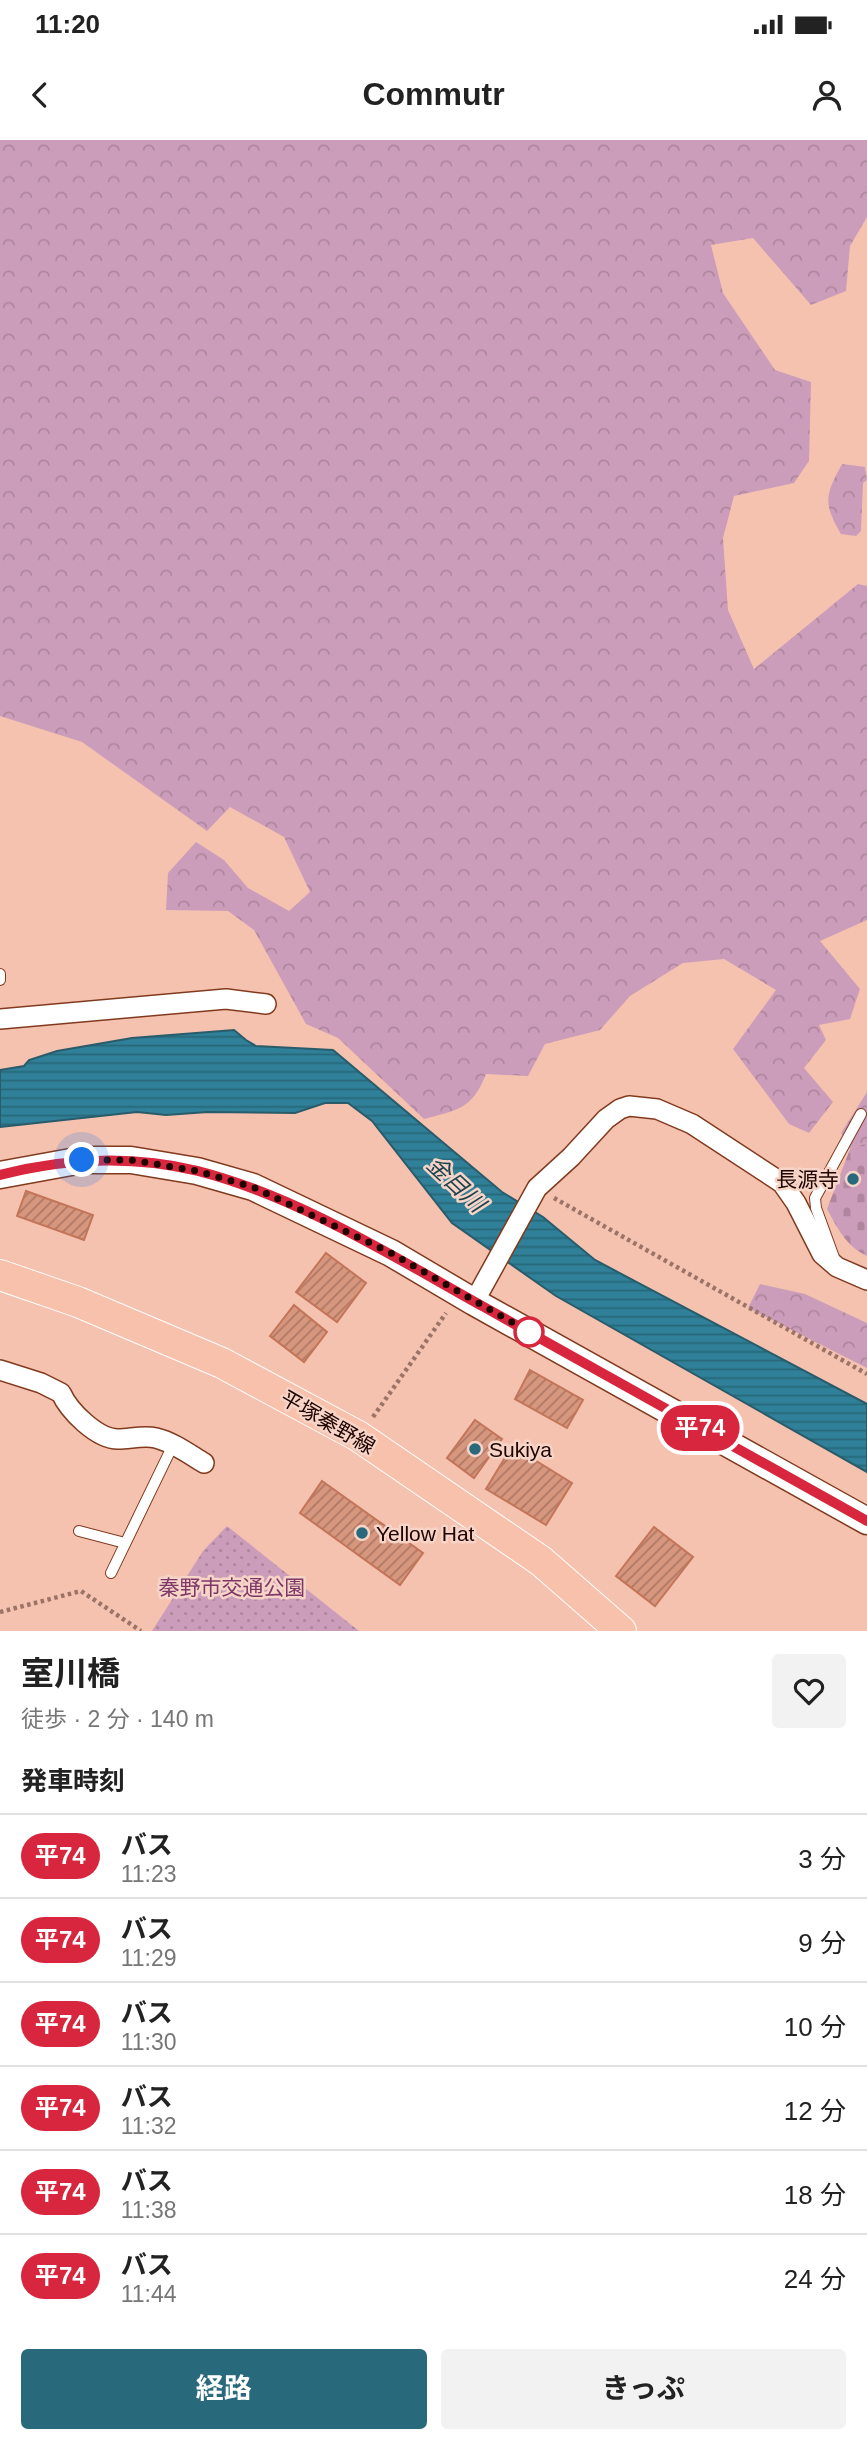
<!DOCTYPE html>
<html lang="ja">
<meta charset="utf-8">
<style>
:root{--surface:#fff;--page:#f2f2f2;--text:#222;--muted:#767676;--line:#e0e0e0;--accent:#28697c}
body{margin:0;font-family:Arial,"Noto Sans JP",sans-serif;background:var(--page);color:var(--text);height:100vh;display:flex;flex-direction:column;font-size:26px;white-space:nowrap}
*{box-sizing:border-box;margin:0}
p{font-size:23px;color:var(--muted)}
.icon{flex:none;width:38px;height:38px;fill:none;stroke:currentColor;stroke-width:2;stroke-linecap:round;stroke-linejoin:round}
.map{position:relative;height:1491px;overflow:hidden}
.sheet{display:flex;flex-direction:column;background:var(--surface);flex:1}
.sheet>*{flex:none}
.badge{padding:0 14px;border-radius:23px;font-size:24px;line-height:46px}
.you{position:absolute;width:35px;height:35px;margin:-18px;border:5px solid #fff;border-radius:50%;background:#1a73e8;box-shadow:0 0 0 10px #1a73e833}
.map>.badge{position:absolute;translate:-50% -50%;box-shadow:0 0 0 4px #fff}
h2{padding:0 21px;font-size:26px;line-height:63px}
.round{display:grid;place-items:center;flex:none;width:74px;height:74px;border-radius:7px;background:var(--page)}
.headline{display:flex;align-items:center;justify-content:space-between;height:119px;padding:0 21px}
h1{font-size:33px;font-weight:700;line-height:52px}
.primary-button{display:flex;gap:14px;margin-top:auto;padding:14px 21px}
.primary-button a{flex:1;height:80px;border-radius:7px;background:var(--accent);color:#fff;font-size:28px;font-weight:700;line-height:80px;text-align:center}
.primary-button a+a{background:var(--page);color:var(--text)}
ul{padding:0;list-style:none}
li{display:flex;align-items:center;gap:21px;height:84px;padding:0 21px;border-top:2px solid var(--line)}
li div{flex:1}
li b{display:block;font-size:26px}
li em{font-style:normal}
li .badge{min-width:77px;font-weight:700;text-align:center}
.status{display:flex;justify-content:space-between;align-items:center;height:49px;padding:0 35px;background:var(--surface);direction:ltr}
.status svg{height:19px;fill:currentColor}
header{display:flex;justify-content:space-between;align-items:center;height:91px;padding:0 21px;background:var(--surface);font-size:32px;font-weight:700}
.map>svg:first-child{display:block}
</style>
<div class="status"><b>11:20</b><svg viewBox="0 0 49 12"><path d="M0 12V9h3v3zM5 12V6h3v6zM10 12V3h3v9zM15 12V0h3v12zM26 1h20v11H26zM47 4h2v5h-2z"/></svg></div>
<header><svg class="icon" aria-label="back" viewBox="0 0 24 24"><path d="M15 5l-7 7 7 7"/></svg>Commutr<svg class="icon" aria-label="person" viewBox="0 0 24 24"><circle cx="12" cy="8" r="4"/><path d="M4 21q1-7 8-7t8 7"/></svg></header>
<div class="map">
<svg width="867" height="1491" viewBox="0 0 867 1491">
<defs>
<pattern id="forest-crowns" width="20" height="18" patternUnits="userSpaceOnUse" patternTransform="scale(1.75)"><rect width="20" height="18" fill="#cc9dba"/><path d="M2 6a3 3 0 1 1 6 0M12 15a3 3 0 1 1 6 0" fill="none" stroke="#af869e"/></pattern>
<pattern id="cemetery-stones" width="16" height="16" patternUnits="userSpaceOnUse" patternTransform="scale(1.75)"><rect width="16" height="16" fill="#cc9dba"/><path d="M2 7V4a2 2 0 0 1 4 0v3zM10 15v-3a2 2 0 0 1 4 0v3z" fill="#af869e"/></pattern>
<pattern id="park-dots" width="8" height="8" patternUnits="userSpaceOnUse" patternTransform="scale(1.75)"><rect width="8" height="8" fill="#cc9dba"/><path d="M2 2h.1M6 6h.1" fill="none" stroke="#af869e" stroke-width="1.8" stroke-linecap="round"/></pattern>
<pattern id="water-rules" width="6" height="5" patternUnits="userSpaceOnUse" patternTransform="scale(1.75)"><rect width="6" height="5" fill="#2f8098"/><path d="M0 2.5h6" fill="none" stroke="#27677a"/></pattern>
<pattern id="building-hatch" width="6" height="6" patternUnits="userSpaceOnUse" patternTransform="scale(1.75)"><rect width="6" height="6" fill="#d7967e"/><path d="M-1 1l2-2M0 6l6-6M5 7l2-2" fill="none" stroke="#ae7865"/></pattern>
</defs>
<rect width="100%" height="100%" fill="#f5c2b0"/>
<g fill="url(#forest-crowns)">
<path d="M 0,0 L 867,0 L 867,77 L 850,106 L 846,151 L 811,165 L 753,98 L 711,105 L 723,153 L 775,230 L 811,242 L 809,321 L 794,343 L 734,356 L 723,398 L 728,470 L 754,529 L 858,444 L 867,446 L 867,780 L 820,801 L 860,849 L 850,879 L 819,885 L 826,900 L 804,928 L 833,962 L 809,993 L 789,984 L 733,909 L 776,850 L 724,819 L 683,823 L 630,856 L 600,890 L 545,904 L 528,936 L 486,934 C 472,970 457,970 424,979 L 338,898 L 306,884 L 254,790 L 228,771 L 166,770 L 168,733 L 196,702 L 224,720 L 248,748 L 289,771 L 310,752 L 284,697 L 230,667 L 207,691 L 82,602 L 0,576 Z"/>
<path d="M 842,324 L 865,327 L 867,340 L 863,343 L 861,391 L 856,396 L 841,394 C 822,362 826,354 842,324 Z"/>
<polygon points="867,952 867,1003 850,1009 841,993"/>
<polygon points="760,1144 805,1154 867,1183 867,1228 748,1168"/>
</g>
<path fill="url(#cemetery-stones)" d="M 867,1003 L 867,1116 C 846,1106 838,1089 827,1069 L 850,1009 Z"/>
<polygon fill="url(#park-dots)" points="227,1386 359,1491 152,1491 203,1411"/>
<polygon fill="url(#water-rules)" stroke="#2a5b6a" stroke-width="2" points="234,890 246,900 256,906 333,910 502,1052 543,1077 595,1120 867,1264 867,1332 556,1156 452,1083 372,981 348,963 325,963 295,973 208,972 166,975 137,972 0,987 0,930 24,926 29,920 57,911 132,898"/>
<g fill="url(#building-hatch)" stroke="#c37559" stroke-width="2">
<polygon points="26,1051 93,1075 84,1100 17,1076"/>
<polygon points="326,1113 366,1143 337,1182 296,1152"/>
<polygon points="294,1165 327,1192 304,1222 270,1196"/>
<polygon points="530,1230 583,1260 567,1288 515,1259"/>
<polygon points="475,1280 502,1299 474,1338 447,1318"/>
<polygon points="512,1306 572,1343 546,1385 486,1349"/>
<polygon points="322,1341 423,1413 400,1445 300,1373"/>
<polygon points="654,1387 693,1417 655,1466 616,1436"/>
</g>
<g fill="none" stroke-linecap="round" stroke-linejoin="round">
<g stroke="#813a1e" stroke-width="12">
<g id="lane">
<polyline points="0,840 0,834"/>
<polyline points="836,1123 816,1068 815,1058 861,974"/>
<polyline points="79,1391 125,1403"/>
<polyline points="111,1433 173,1305"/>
</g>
</g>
<g stroke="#813a1e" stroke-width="22">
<g id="street">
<polyline points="0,879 226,859 266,864"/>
<polyline points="474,1162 537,1048 571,1017 606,979 620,969 629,966 657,969 692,984 782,1043 796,1063 822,1114 837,1127 867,1140"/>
<path d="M 0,1230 L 41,1243 L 61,1253 C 69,1271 97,1299 118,1299 C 130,1299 144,1295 156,1298 C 173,1302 189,1314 204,1323"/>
</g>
</g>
<g stroke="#813a1e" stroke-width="29">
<polyline id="secondary" points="0,1035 82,1020 131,1020 197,1031 253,1047 391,1113 474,1162 867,1381"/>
</g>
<g stroke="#fff" stroke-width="32">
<polyline id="primary" points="0,1135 78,1162 222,1223 358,1296 541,1421 621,1491"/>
</g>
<g stroke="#9c7367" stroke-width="4.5" stroke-dasharray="3.5 3.5" stroke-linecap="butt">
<polyline points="554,1058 867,1234"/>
<polyline points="373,1277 446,1173"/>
<polyline points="0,1472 81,1451 141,1491"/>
</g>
<use href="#lane" stroke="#fff" stroke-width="10"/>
<use href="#street" stroke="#fff" stroke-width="19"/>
<use href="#secondary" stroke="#fff" stroke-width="26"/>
<use href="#primary" stroke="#f8c1ac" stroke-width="30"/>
</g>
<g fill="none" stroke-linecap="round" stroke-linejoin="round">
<g stroke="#fff" stroke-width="16">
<path id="line" d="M 0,1035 C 66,1018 132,1015 198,1031 C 299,1057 394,1117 484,1167 C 612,1238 739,1310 867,1381"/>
</g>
<use href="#line" stroke="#d7263d" stroke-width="10"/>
<polyline stroke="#1f0400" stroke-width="7" stroke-dasharray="0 12.6" points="82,1020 131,1020 197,1031 253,1047 391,1113 529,1192"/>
</g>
<g fill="#28697c" stroke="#f6d4c7" stroke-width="2.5">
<circle cx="853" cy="1039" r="7"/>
<circle cx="475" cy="1309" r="7"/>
<circle cx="362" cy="1393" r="7"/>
</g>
<circle fill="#fff" stroke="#d7263d" stroke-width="3.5" cx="529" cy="1192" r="14"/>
<g text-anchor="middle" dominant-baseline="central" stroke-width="5" stroke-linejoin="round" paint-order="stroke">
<g font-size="21" fill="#1f0400" stroke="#f6d4c7" text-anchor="start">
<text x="839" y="1039" text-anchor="end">長源寺</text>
<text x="489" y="1309">Sukiya</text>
<text x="376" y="1393">Yellow Hat</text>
</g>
<g font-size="21" fill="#1f0400" stroke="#f6d4c7">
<text transform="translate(328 1282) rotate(30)">平塚秦野線</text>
</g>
<g font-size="21" fill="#7e3868" stroke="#f6d4c7">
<text x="232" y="1447">秦野市交通公園</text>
</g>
<g font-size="23" font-style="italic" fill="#1e434e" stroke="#f6d4c7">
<text transform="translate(456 1044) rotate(43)">金目川</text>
</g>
</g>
</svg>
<div class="you" style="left:82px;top:1020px"></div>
<b class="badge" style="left:700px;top:1288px;background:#d7263d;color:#fff">平74</b>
</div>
<section class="sheet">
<div class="headline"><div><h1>室川橋</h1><p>徒歩 · 2 分 · 140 m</p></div><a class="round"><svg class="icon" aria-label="heart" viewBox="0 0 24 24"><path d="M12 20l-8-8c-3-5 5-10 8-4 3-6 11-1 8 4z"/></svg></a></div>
<h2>発車時刻</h2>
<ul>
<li><span class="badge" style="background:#d7263d;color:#fff">平74</span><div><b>バス</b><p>11:23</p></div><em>3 分</em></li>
<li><span class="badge" style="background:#d7263d;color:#fff">平74</span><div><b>バス</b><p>11:29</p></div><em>9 分</em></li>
<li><span class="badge" style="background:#d7263d;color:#fff">平74</span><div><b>バス</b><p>11:30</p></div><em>10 分</em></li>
<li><span class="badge" style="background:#d7263d;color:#fff">平74</span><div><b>バス</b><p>11:32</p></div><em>12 分</em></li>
<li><span class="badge" style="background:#d7263d;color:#fff">平74</span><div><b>バス</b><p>11:38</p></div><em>18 分</em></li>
<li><span class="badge" style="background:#d7263d;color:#fff">平74</span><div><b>バス</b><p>11:44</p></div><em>24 分</em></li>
</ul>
<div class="primary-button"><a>経路</a><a>きっぷ</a></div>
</section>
